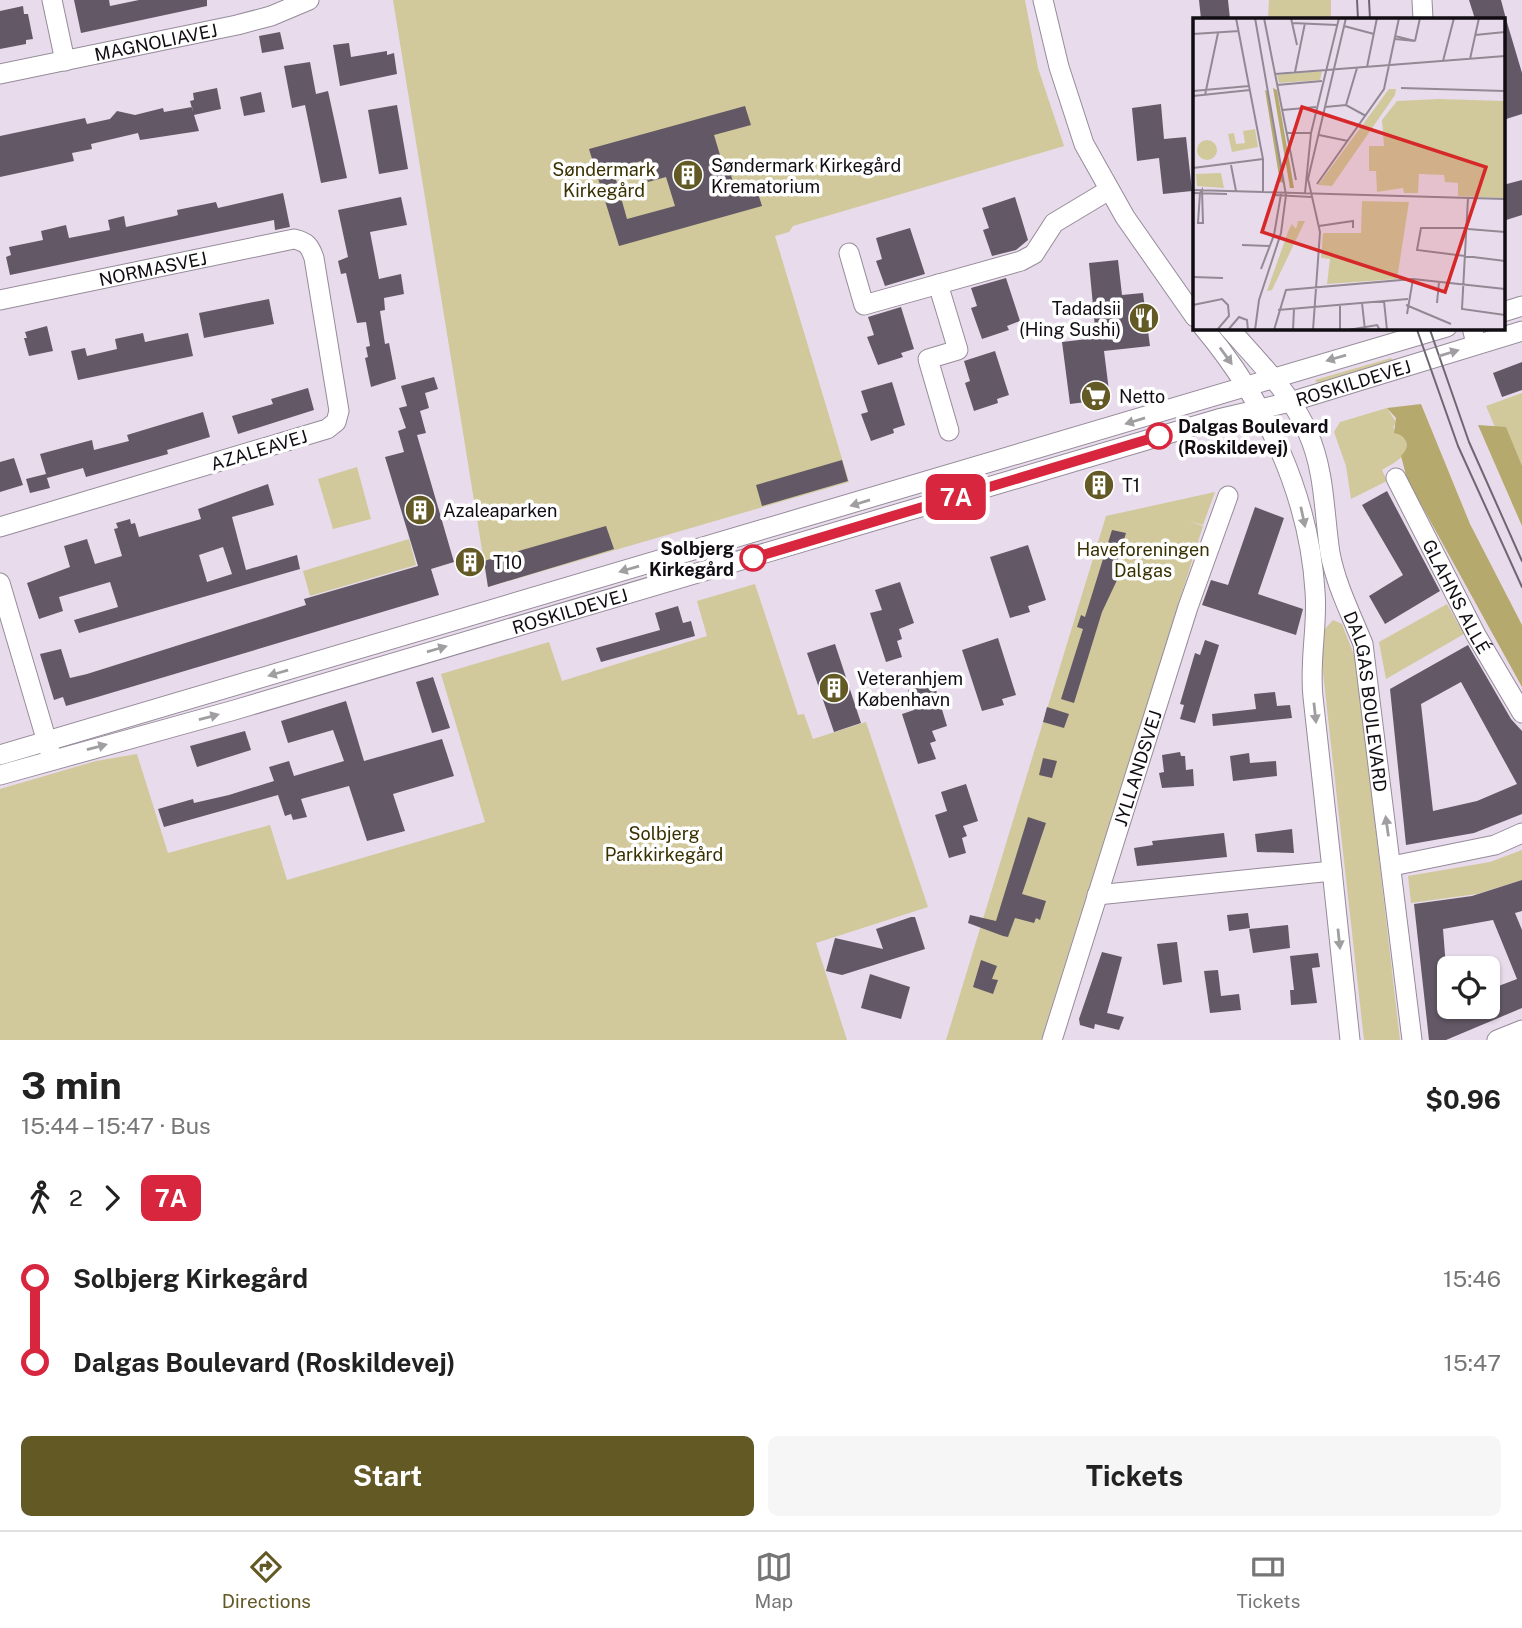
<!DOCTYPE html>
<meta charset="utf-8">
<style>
:root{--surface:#fff;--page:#f6f6f6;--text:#222;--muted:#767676;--line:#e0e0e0;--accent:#635925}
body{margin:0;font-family:"Public Sans",sans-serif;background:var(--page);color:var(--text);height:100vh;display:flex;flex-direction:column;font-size:26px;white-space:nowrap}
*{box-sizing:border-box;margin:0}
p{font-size:23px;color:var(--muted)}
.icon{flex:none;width:38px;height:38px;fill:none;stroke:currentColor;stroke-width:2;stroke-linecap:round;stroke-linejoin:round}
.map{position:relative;height:1040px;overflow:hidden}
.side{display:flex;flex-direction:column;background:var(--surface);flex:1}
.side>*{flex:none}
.badge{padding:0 14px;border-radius:10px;font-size:24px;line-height:46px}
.controls{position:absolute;left:1437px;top:956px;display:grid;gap:14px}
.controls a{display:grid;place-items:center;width:63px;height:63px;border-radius:10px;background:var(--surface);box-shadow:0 2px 5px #0004;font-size:35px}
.map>.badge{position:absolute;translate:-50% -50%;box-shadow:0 0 0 4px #fff}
.legs{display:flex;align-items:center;gap:10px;height:77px;padding:0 21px;font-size:23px}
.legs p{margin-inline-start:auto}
.headline{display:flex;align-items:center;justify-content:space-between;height:119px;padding:0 21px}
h1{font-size:38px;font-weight:700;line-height:52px}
.cta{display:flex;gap:14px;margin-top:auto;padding:14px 21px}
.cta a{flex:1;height:80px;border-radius:10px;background:var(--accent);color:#fff;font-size:28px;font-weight:700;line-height:80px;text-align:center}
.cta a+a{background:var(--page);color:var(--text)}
ul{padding:0 21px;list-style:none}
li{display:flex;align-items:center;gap:24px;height:84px;font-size:26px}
li i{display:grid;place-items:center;width:10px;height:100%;margin:0 9px;background:currentColor}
li i::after{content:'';width:18px;height:18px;margin:-9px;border:5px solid;border-radius:50%;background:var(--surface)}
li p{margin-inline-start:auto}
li:first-child i{background:linear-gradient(#0000 50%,currentColor 0)}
li:last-child i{background:linear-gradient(currentColor 50%,#0000 0)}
.menu{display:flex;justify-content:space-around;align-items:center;height:98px;border-top:2px solid var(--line);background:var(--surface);font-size:19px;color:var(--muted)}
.menu a{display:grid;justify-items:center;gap:4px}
.menu .active{color:var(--accent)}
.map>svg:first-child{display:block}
</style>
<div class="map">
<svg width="1522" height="1040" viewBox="0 0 1522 1040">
<rect width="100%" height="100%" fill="#e8dcec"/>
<g fill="#d1c89b">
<polygon points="393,0 1025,0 1038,68 1064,146 793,226 789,232 775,236 849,482 488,587"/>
<polygon points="1269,0 1331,0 1331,19 1268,19"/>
<polygon points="1391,358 1393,360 1385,364 1319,385 1315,380"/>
<polygon points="1522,393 1522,491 1486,406"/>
<path d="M 1387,408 L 1396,422 L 1393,428 L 1405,438 C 1411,456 1395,462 1382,470 L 1387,481 L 1351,499 L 1346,466 L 1334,432 L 1340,422 Z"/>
<polygon points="357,467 371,519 333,529 318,479"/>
<polygon points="1215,492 1203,525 1189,521 1203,526 1041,1040 946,1040 1106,516"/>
<polygon points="409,539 416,565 310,596 303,571"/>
<polygon points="755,584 798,715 804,714 813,739 866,722 928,907 816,943 847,1040 0,1040 0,789 96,761 137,754 168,853 270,825 287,880 485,822 441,674 549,642 562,681 707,636 697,601"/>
<polygon points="1447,604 1464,634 1386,679 1379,642"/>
<polygon points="1333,620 1342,624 1356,660 1400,1040 1364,1040 1322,664 1324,630"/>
<polygon points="1522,850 1522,880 1477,894 1411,903 1408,876 1490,862"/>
</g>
<g fill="#b6a96d">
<path d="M 1421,404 L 1470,524 L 1522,625 L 1522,687 L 1407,479 L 1401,456 C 1411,447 1407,435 1394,433 L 1396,418 L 1387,408 Z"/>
<polygon points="1478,425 1506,427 1522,466 1522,526"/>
</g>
<g fill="#625866" fill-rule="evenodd">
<polygon points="74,0 109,0 110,6 139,0 207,0 207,6 81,33"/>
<polygon points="1199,0 1228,0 1230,19 1201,19"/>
<polygon points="1469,0 1501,0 1506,19 1475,19"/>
<polygon points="23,6 24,14 28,14 33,39 26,40 26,44 0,49 0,11"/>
<polygon points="1506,19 1522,73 1522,114 1503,120 1503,20"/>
<polygon points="280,32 284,49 262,53 259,36"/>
<polygon points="349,43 351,57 387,51 387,55 394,53 397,74 340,86 333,45"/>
<polygon points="310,62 316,94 328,91 347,178 321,183 305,105 292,108 284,66"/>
<polygon points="217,88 221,109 194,115 199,131 140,140 138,133 91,144 92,149 72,153 74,161 0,177 0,136 85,118 87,124 110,119 117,111 135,115 163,108 164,112 192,107 193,112 190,101 194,100 193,93"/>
<polygon points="261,92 265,112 244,116 240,97"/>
<polygon points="1161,104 1164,139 1186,137 1192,191 1163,194 1159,158 1137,161 1132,108"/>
<polygon points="397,105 408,169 379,174 368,110"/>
<path d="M 745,106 L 751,125 L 714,135 L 723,165 L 728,164 L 735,190 L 755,184 L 762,206 L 619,246 L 589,149 ZM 641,161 L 648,182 L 666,177 L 675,206 L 627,219 L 613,169 Z"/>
<polygon points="1522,180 1522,215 1503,221 1503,185"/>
<polygon points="283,193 290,227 275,230 274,220 10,275 6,257 11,255 9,247 43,240 41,231 66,225 69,238 110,230 108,220 124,216 126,227 175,216 178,215 177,210 216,202 218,208"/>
<polygon points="401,197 407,225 370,232 379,279 401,274 404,294 384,298 385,310 380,311 385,344 389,343 396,379 371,387 365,358 368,357 366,347 370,346 366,322 357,323 346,273 341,274 338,261 348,257 338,210"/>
<polygon points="1015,197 1028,240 1016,250 992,256 983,230 989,228 982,208"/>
<polygon points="910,228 925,274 885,286 876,261 882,259 876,238"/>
<polygon points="1118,260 1122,295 1143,293 1150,346 1104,351 1110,399 1070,404 1062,342 1096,338 1089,263"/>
<polygon points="1006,278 1020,321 1007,326 1009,330 982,339 971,308 977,306 971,288"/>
<polygon points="269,299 274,324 204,338 199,313"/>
<polygon points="901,307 914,349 901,353 903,357 878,365 867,337 874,335 868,317"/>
<polygon points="47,326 53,351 29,356 24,338 27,338 25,332"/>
<polygon points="143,333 145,342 188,333 193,356 78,380 71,351 85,348 87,356 117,349 115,339"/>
<polygon points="995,351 1009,395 997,399 998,403 974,411 965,383 970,381 964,361"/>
<polygon points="1522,362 1522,390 1502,397 1493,373"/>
<polygon points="434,377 438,389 425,393 429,408 420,411 426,433 417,435 454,562 431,569 439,595 94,698 66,706 63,697 54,700 40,654 61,649 70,678 87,674 306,605 304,599 418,566 385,457 404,452 398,431 406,428 399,408 407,406 401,386"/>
<polygon points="892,382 905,425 893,429 894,433 871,441 861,414 868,412 861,391"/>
<polygon points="308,388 314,410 238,434 232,416 273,404 271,399"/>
<polygon points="203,412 210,437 167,450 168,454 86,477 83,468 47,478 46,475 50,488 30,493 26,479 46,474 40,454 92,440 94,450 129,441 127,435"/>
<polygon points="14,458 23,485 0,492 0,462"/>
<polygon points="842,460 848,481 762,506 756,485"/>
<path d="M 268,484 L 274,505 L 232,517 L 246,570 L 297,555 L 300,569 L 79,633 L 74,620 L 118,607 L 110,582 L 59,597 L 63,611 L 39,619 L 27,583 L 70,567 L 64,546 L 87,539 L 95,564 L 122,556 L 114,529 L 118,528 L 116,523 L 130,519 L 131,524 L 135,523 L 139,537 L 201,519 L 198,509 ZM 223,547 L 232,574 L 207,582 L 199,555 Z"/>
<polygon points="1387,491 1440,591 1385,624 1369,596 1403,575 1362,505"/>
<polygon points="1255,507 1284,518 1258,594 1303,609 1296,635 1202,605 1211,580 1228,585"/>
<polygon points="606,526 614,549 488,587 484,561"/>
<polygon points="1112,530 1126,533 1113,576 1118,578 1102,612 1074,703 1061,699 1083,629 1077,627 1081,615 1085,617"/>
<polygon points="1028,545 1046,600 1028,606 1030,612 1010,618 990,557"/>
<polygon points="900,582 914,623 899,629 902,639 897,641 902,657 886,662 870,613 882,610 875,590"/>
<polygon points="678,606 683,623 691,621 695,636 601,662 596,648 660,630 655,613"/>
<polygon points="998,638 1016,695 1002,699 1004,705 982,711 962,650"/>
<polygon points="1205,640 1219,645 1195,723 1180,719 1184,705 1180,704 1195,653 1200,655"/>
<polygon points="835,644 861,723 834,732 807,653"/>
<path d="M 1468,645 L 1511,719 L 1522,731 L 1522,814 L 1474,833 L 1406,845 L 1390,689 ZM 1461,682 L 1517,784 L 1477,801 L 1433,811 L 1421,704 Z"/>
<polygon points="433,677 450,728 432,733 416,682"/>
<polygon points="934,683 947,726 932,731 936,741 930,743 936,759 918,764 902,714 914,710 908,690"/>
<polygon points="1275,692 1277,706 1290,705 1292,718 1213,726 1212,714 1256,709 1254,694"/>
<polygon points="346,701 364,761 442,739 454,776 393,794 405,831 367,841 349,786 301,799 307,817 293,820 291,814 285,816 278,795 164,827 158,809 193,799 194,803 229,795 274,781 269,767 289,761 294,776 344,761 333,730 288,743 281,721"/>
<polygon points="1047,707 1069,714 1064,728 1043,722"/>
<polygon points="245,731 251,750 197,767 190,746"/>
<polygon points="1180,752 1181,756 1185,756 1186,770 1193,769 1194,786 1162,788 1159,773 1164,772 1162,755"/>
<polygon points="1249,753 1250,763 1276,761 1277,776 1233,781 1230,756"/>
<polygon points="1043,758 1057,761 1052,778 1039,775"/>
<polygon points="966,784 978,821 963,826 967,836 962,838 966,853 949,858 935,815 947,811 941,792"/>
<polygon points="1028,817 1046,823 1022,894 1046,901 1040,920 1036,918 1034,923 1015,918 1008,937 1003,936 968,923 970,915 996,921"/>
<polygon points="1292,829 1294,853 1257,852 1255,834"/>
<polygon points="1224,833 1227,857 1137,866 1134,848 1153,845 1152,841"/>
<path d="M 1522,880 L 1522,911 L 1515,913 L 1522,930 L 1522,1008 L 1446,1040 L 1429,1040 L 1414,904 L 1472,896 ZM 1493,920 L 1517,979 L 1488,990 L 1488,1006 L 1449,1006 L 1443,929 Z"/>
<polygon points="1248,913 1250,928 1229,931 1227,915"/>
<polygon points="911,917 915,917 925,949 842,975 826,971 835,938 883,949 876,929"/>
<polygon points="1288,925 1290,948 1253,953 1249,929"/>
<polygon points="1177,942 1182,982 1163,985 1157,944"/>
<polygon points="1102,952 1122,957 1107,1013 1124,1017 1119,1030 1095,1024 1094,1029 1080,1025 1079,1019"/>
<polygon points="1318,953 1320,967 1312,968 1317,1003 1291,1005 1290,990 1294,990 1290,956"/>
<polygon points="981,960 997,966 992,979 998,980 993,994 973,987"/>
<polygon points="1218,970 1221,996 1239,994 1241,1010 1210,1013 1204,971"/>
<polygon points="870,974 910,987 901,1019 861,1008"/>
</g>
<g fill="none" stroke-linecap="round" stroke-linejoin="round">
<g stroke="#968b9a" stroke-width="21">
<g id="minor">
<polyline points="52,0 65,61"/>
<polyline points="1043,0 1059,67 1084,144 1125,217 1195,317"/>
<polyline points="1422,0 1423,19"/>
<path id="s1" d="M 0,74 L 237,25 L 271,16 L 309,0"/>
<polyline points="849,253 864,305 1021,261 1034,254 1054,223 1109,190"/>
<polyline points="938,284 958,350 928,359 949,431"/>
<path id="s2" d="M 0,300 L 294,239 C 307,242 310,246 314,258 L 339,411 L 336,422 L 327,429 L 0,527"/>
<polyline points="1503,312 1522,306"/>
<path d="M 1203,327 C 1265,401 1309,494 1315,591 C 1318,626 1309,660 1313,697 C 1326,811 1338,926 1350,1040"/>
<path id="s3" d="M 1228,327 C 1257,360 1291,393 1308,433 C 1325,471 1324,514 1330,553 C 1336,585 1351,614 1363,644 L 1412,1040"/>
<polyline points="1472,327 1476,344"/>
<path id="s4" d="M 1396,478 L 1476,635 L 1522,713"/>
<polyline points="0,583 50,752"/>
<polyline points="0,755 1447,327"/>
<path id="s5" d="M 0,775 L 231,711 L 1218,419 L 1290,402 L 1522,331"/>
<polyline points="1392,866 1495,845 1522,833"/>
<polyline points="1097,895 1332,871"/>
<path id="s6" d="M 1052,1040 L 1188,607 L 1228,496"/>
<polyline points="1497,1040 1522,1030"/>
</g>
</g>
<use href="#minor" stroke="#fff" stroke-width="19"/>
<g stroke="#6e6671" stroke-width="2">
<polyline points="1357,0 1358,19"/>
<polyline points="1369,0 1370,19"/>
<polyline points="1416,327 1458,446 1522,587"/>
<polyline points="1429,327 1469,442 1522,561"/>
</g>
</g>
<defs><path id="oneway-solid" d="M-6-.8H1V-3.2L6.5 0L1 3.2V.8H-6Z" transform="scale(1.75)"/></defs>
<g fill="#a09ea1">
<use href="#oneway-solid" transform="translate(1449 353) rotate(-17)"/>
<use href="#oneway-solid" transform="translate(1226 356) rotate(54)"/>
<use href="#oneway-solid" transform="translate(1336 358) rotate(164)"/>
<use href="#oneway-solid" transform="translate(1135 421) rotate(163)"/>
<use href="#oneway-solid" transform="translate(860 503) rotate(163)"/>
<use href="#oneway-solid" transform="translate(1303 517) rotate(78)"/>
<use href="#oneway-solid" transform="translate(629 569) rotate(164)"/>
<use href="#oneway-solid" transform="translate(437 649) rotate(-16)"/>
<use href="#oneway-solid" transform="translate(278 673) rotate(164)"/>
<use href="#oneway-solid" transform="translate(1315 713) rotate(84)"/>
<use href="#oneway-solid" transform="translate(209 717) rotate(-15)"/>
<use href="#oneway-solid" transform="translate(97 747) rotate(-15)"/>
<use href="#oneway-solid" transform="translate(1387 826) rotate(-98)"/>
<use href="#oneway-solid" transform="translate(1339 939) rotate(84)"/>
</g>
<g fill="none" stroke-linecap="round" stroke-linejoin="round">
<g stroke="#fff" stroke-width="16">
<polyline id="line-1" points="753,558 1159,436"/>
</g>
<use href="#line-1" stroke="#d7263d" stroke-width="10"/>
</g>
<defs>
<g id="building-disc" transform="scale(1.575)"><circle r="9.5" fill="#635925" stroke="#fff"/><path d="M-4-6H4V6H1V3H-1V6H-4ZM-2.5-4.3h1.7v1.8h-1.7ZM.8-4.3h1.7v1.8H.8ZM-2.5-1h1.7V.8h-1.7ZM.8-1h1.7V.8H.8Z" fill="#fff"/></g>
<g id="restaurant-disc" transform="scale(1.575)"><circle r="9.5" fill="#635925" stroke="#fff"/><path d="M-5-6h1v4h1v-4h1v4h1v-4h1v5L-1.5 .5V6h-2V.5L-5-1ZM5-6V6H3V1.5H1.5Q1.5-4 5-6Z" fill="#fff"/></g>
<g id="supermarket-disc" transform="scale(1.575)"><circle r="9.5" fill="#635925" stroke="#fff"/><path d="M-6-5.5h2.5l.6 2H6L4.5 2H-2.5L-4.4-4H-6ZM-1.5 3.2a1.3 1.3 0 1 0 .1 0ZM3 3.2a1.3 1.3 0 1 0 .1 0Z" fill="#fff"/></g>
</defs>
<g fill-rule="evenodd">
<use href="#building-disc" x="688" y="175"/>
<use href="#restaurant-disc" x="1144" y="318"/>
<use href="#supermarket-disc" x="1096" y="396"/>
<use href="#building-disc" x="1099" y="485"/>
<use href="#building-disc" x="420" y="510"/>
<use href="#building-disc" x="470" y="562"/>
<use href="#building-disc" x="834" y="688"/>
</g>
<g fill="#fff" stroke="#d7263d" stroke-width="3.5">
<circle cx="1159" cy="436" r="12"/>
<circle cx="753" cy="558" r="12"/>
</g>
<g text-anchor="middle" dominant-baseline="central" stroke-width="7" stroke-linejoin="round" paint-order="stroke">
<g font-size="18" fill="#110d13" stroke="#fff">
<text stroke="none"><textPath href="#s1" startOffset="159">MAGNOLIAVEJ</textPath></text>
<text stroke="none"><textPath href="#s2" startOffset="156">NORMASVEJ</textPath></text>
<text stroke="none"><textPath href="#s5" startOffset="1409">ROSKILDEVEJ</textPath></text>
<text transform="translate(259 450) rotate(-17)">AZALEAVEJ</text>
<text stroke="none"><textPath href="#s4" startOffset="133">GLAHNS ALLÉ</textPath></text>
<text stroke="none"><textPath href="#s5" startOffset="593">ROSKILDEVEJ</textPath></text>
<text stroke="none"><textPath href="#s3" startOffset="410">DALGAS BOULEVARD</textPath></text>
<text stroke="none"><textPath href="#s6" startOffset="285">JYLLANDSVEJ</textPath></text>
</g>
<g font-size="18" fill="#110d13" stroke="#fff" text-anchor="start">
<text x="711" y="165">Søndermark Kirkegård<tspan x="711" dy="21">Krematorium</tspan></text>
<text x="1121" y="308" text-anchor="end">Tadadsii<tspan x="1121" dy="21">(Hing Sushi)</tspan></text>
<text x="1119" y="396">Netto</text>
<text x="1122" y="485">T1</text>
<text x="443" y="510">Azaleaparken</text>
<text x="493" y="562">T10</text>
<text x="857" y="678">Veteranhjem<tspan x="857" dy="21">København</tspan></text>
</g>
<g font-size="18" fill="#393000" stroke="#fff">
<text x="604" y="169">Søndermark<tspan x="604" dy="21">Kirkegård</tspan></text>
<text x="1143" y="549">Haveforeningen<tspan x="1143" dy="21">Dalgas</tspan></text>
<text x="664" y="833">Solbjerg<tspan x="664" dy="21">Parkkirkegård</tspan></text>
</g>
<g font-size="18" font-weight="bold" fill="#110d13" stroke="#fff" text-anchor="start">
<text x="1178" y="426">Dalgas Boulevard<tspan x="1178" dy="21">(Roskildevej)</tspan></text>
<text x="734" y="548" text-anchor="end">Solbjerg<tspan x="734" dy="21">Kirkegård</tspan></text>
</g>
</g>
<g transform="translate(1193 18)">
<rect width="312" height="312" fill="#e8dcec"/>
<path d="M 129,53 L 127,62 L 86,65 L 84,57 ZM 196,71 L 203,71 L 202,77 L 139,168 L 125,167 ZM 246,81 L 311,83 L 311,180 L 265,178 L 265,165 L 252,164 L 251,157 L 226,156 L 225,175 L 211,175 L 210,170 L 184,174 L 183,153 L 176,153 L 176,128 L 191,128 L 189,102 L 204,83 ZM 62,111 L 65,129 L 39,134 L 35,116 L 41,115 L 43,126 L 52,125 L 50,113 ZM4 132a10 10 0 1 1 20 0a10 10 0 1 1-20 0ZM 28,155 L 31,170 L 4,168 L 3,156 ZM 169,183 L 216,184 L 204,261 L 134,266 L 137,241 L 128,240 L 130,215 L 168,215 ZM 105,203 L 112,203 L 79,272 L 74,273 L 96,211 L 99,206 L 103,211 Z" fill="#d1c89b"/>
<path d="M 80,70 L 84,72 L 101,170 L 97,170 ZM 72,72 L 75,73 L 91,165 L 87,164 Z" fill="#b6a96d"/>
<path fill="none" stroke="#928995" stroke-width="2" d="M 43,0 L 70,141 L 70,174M 62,0 L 93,177 L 88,215 L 66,282 L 62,312M 71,0 L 103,162M 98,0 L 104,27M 99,5 L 144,7M 151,8 L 181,16M 0,16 L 46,13M 282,17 L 312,14M 202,21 L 222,23 L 202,18M 222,23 L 227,0M 277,41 L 286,0M 250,43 L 261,0M 174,49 L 184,0M 102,54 L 112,5M 82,56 L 312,38M 84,67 L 129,63M 208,70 L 312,73M 0,73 L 56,68M 12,77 L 25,15M 0,78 L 57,72M 153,87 L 164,50M 132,89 L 153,87 L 173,98M 89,92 L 123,89M 94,115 L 118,115M 126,117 L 155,123M 38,147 L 43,173M 0,150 L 70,141M 124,166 L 191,71 L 206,0M 0,172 L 312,181M 9,172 L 10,205 L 5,205 L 7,175 ZM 0,175 L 34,176M 112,175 L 118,115 L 146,0M 81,177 L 118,179M 275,180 L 269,291 L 312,297M 126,208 L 160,203 L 160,210M 275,210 L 228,210 L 224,232 L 312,243M 275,211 L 312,214M 49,227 L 76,228M 68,251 L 81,217 L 88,176M 0,259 L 30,260M 191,283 L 194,312M 169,285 L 172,312M 244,285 L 246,264M 0,287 L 29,281 L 35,287 L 36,298 L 24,312M 213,287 L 258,306M 85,292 L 215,281M 214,296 L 220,261M 35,312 L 46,299 L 54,302 L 55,312M 81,312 L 93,272 L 220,261 L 312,271M 100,312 L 101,291M 120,312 L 127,214 L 115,161 L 153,0M 147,312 L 147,287M 155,312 L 184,307 L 187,312"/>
<path fill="#d62828" fill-opacity="0.15" stroke="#d62828" stroke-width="3.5" d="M 109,89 L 293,149 L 252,274 L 69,214 Z"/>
<rect width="312" height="312" fill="none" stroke="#110d13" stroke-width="3.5"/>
</g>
</svg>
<div class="controls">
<a><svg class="icon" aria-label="locate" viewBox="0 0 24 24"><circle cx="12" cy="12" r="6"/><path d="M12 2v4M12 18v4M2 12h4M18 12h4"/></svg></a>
</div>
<b class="badge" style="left:956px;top:497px;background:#d7263d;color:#fff">7A</b>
</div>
<section class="side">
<div class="headline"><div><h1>3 min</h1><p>15:44 – 15:47 · Bus</p></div><b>$0.96</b></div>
<div class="legs"><svg class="icon" aria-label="walk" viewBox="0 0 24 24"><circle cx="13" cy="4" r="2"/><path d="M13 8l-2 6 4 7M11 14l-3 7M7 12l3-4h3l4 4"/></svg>2<svg class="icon" aria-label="forward" viewBox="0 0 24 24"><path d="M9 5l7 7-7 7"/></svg><b class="badge" style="background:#d7263d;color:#fff">7A</b></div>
<ul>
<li><i style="color:#d7263d"></i><b>Solbjerg Kirkegård</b><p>15:46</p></li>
<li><i style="color:#d7263d"></i><b>Dalgas Boulevard (Roskildevej)</b><p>15:47</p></li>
</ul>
<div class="cta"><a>Start</a><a>Tickets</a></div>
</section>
<nav class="menu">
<a class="active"><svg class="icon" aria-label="directions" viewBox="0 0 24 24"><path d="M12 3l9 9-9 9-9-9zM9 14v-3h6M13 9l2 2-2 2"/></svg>Directions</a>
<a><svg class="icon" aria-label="map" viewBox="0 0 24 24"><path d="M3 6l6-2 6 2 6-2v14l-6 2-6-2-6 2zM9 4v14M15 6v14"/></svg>Map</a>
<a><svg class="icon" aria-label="tickets" viewBox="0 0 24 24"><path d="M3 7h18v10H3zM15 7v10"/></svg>Tickets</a>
</nav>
